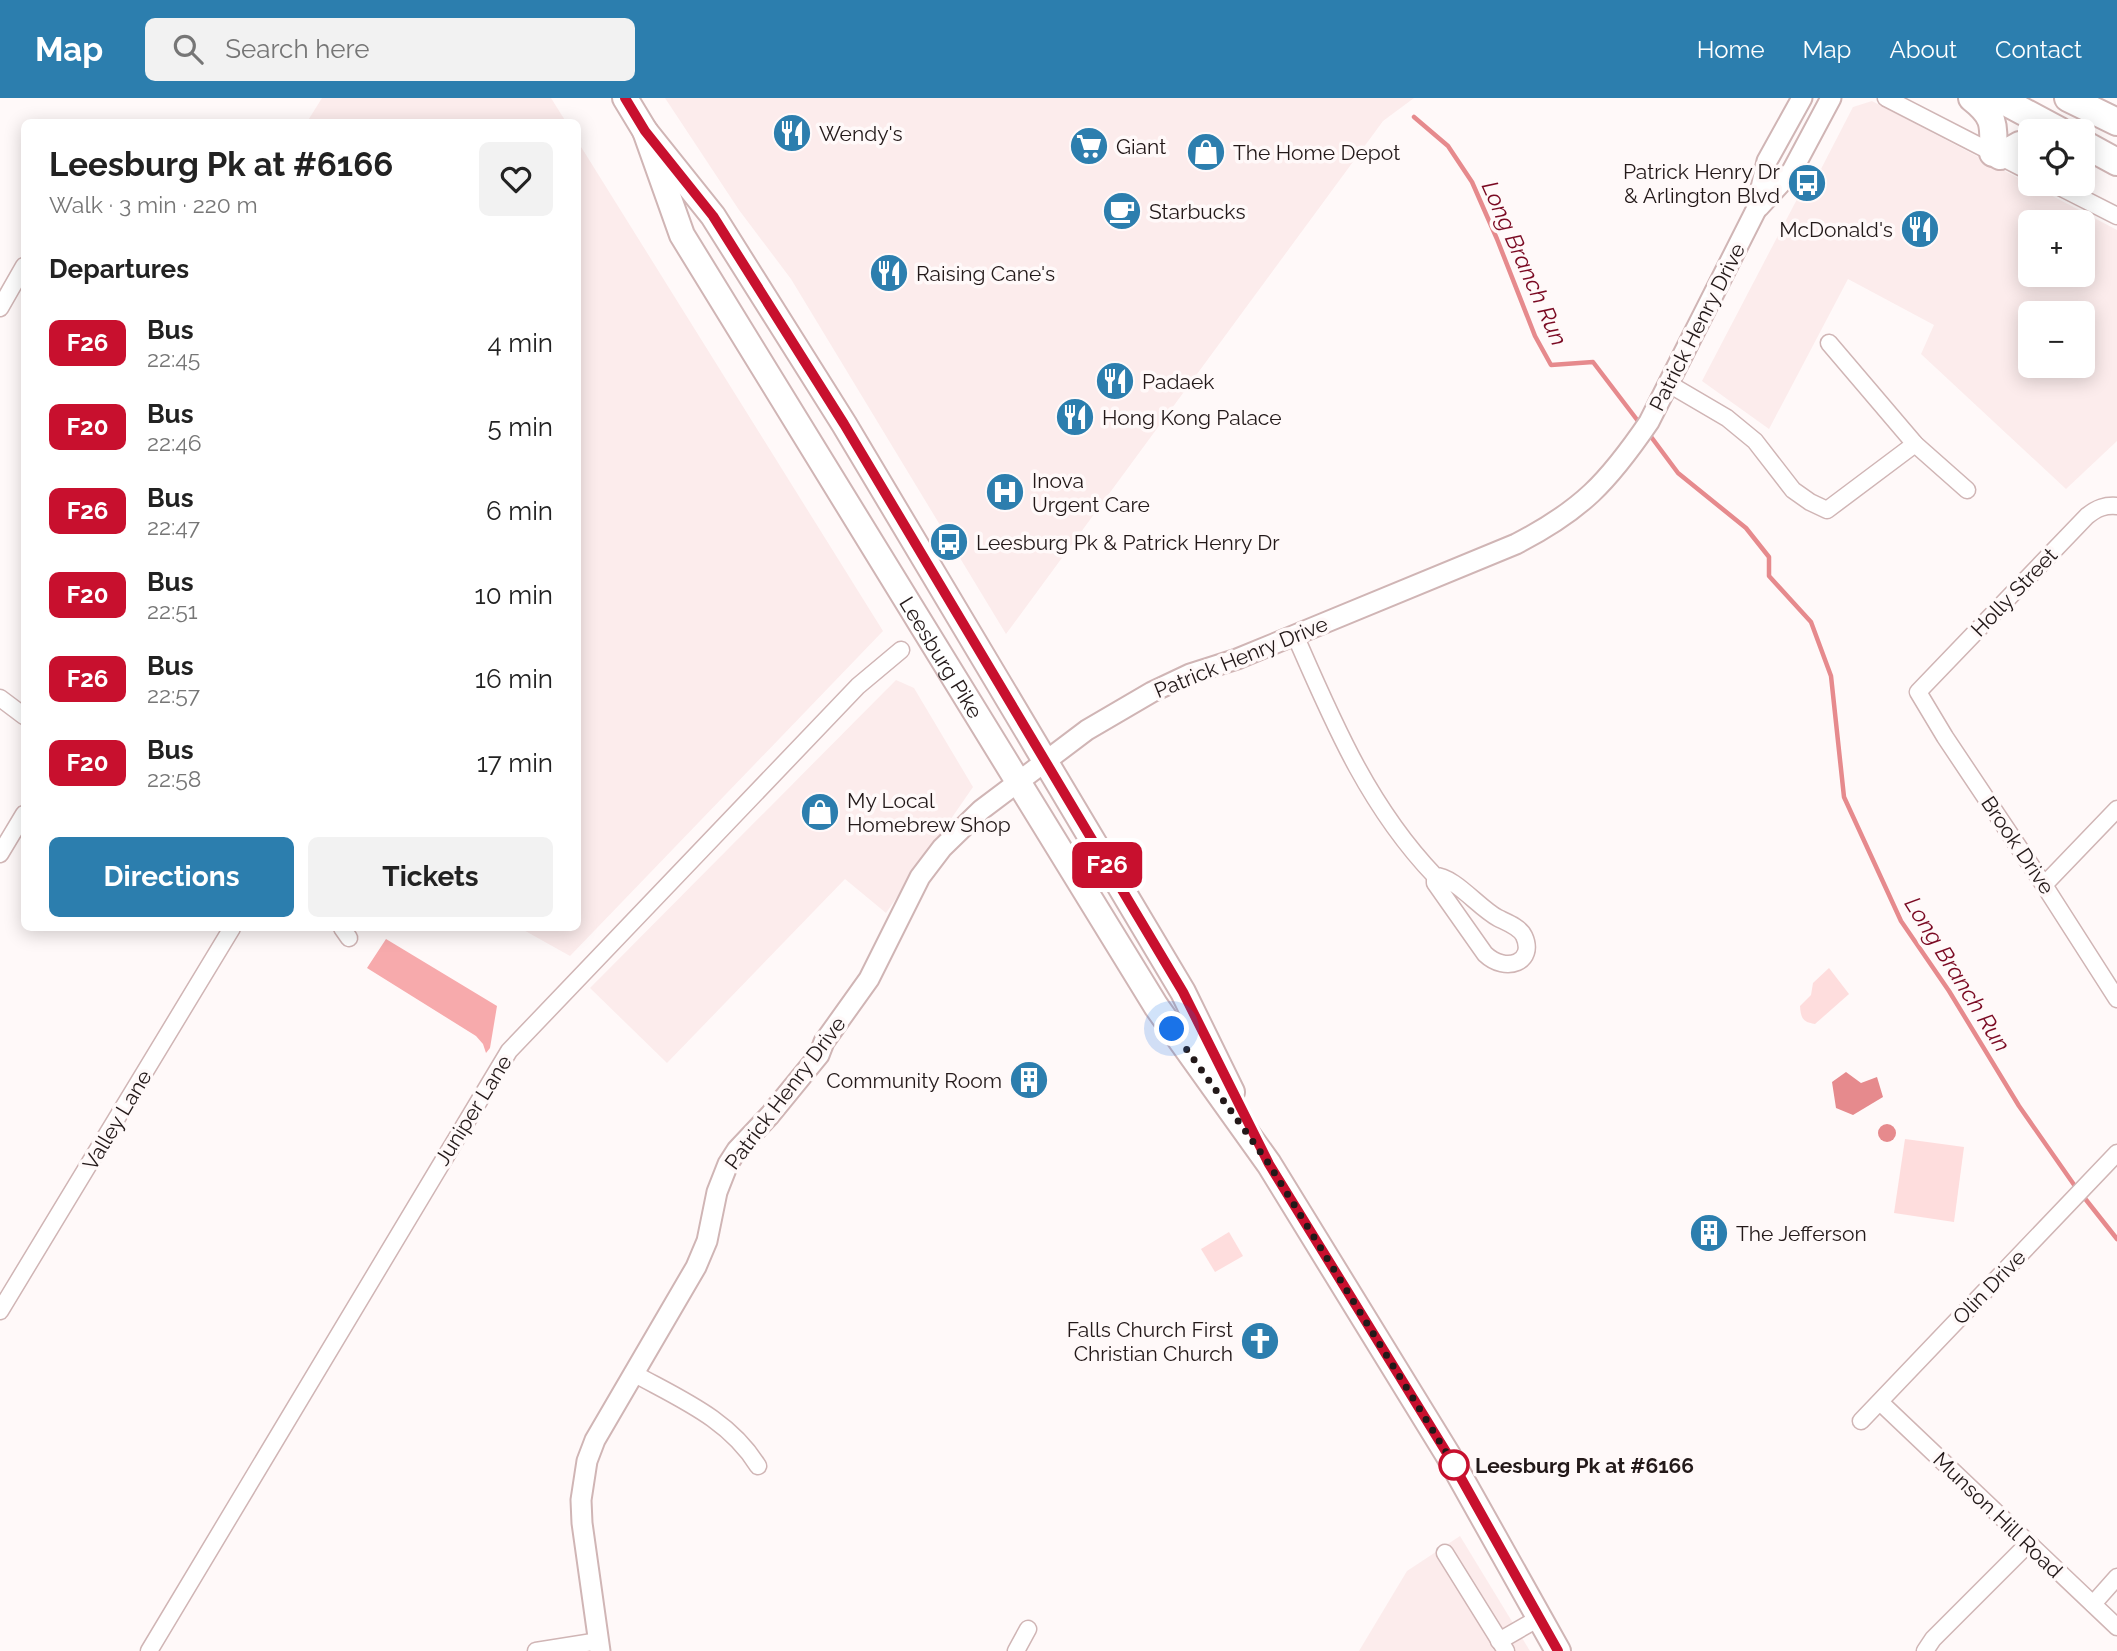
<!DOCTYPE html>
<meta charset="utf-8">
<style>
:root{--surface:#fff;--page:#f2f2f2;--text:#222;--muted:#767676;--accent:#2c7eae}
body{margin:0;font-family:Raleway,sans-serif;background:var(--page);color:var(--text);height:100vh;display:flex;flex-direction:column;font-size:26px;white-space:nowrap}
*{box-sizing:border-box;margin:0}
p{font-size:23px;color:var(--muted)}
.icon{flex:none;width:38px;height:38px;fill:none;stroke:currentColor;stroke-width:2;stroke-linecap:round;stroke-linejoin:round}
.map{position:relative;flex:1;overflow:hidden}
.side{position:absolute;left:21px;top:21px;width:560px;height:812px;display:flex;flex-direction:column;background:var(--surface);border-radius:10px;box-shadow:0 4px 18px #0003}
.side>*{flex:none}
.badge{padding:0 14px;border-radius:10px;font-size:24px;line-height:46px}
.fabs{position:absolute;left:2018px;top:21px;display:grid;gap:14px}
.fabs a{display:grid;place-items:center;width:77px;height:77px;border-radius:10px;background:var(--surface);box-shadow:0 4px 18px #0003;font-size:35px}
.you{position:absolute;width:35px;height:35px;margin:-18px;border:5px solid #fff;border-radius:50%;background:#1a73e8;box-shadow:0 0 0 10px #1a73e833}
.map>.badge{position:absolute;translate:-50% -50%;box-shadow:0 0 0 4px #fff}
h2{padding:0 28px;font-size:26px;line-height:63px}
.round{display:grid;place-items:center;flex:none;width:74px;height:74px;border-radius:10px;background:var(--page)}
.head{display:flex;align-items:center;justify-content:space-between;height:119px;padding:0 28px}
h1{font-size:33px;font-weight:700;line-height:52px}
.cta{display:flex;gap:14px;margin-top:auto;padding:14px 28px}
.cta a{flex:1;height:80px;border-radius:10px;background:var(--accent);color:#fff;font-size:28px;font-weight:700;line-height:80px;text-align:center}
.cta a+a{background:var(--page);color:var(--text)}
ul{padding:0;list-style:none}
li{display:flex;align-items:center;gap:21px;height:84px;padding:0 28px}
li div{flex:1}
li b{display:block;font-size:26px}
li em{font-style:normal}
li .badge{min-width:77px;font-weight:700;text-align:center}
header{display:flex;align-items:center;gap:42px;box-sizing:border-box;height:98px;padding:0 35px;background:var(--accent);color:#fff}
header strong{font-size:33px}
nav{display:flex;gap:38px;margin-inline-start:auto;font-size:24px}
.search{width:490px;height:63px;background:var(--page);display:flex;align-items:center;gap:18px;box-sizing:border-box;padding:0 24px;border-radius:10px;color:var(--muted);font-size:26px}
.map>svg:first-child{display:block}
</style>
<header>
<strong>Map</strong>
<div class="search"><svg class="icon" aria-label="search" viewBox="0 0 24 24"><circle cx="10" cy="10" r="6"/><path d="M15 15l6 6"/></svg>Search here</div>
<nav><a>Home</a><a>Map</a><a>About</a><a>Contact</a></nav>
</header>
<div class="map">
<svg width="2117" height="1553" viewBox="0 0 2117 1553">
<rect width="100%" height="100%" fill="#fff9f9"/>
<g fill="#fcecec" fill-rule="evenodd">
<polygon points="322,0 551,0 566,24 307,24"/>
<polygon points="665,0 1414,0 1383,23 1006,536 791,181 739,112"/>
<path d="M 1872,3 L 2117,132 L 2117,343 L 2066,391 L 1921,256 L 1934,227 L 1848,181 L 1769,331 L 1702,283 L 1806,84 L 1821,71 L 1853,9 ZM 2030,124 L 2082,124 L 2082,177 L 2030,177 ZM 2030,215 L 2082,215 L 2082,268 L 2030,268 Z"/>
<polygon points="578,44 883,533 570,858 520,830 578,830"/>
<polygon points="896,582 914,590 973,689 886,815 845,781 667,965 590,890"/>
<polygon points="1460,1438 1530,1553 1359,1553 1407,1473"/>
</g>
<g fill="#fedddd">
<path d="M 1829,870 L 1849,896 L 1815,926 C 1803,924 1801,921 1800,908 L 1811,897 L 1813,885 Z"/>
<polygon points="1905,1041 1964,1049 1954,1124 1894,1115"/>
<polygon points="1229,1134 1243,1158 1215,1174 1201,1151"/>
</g>
<polygon fill="#f7aaac" points="386,841 497,908 490,950 486,955 483,946 476,938 367,870"/>
<g fill="#e68a8d">
<polygon points="1846,974 1861,985 1877,979 1883,999 1853,1017 1836,1010 1832,984"/>
<circle cx="1887" cy="1035" r="9"/>
</g>
<g fill="none" stroke-linecap="round" stroke-linejoin="round">
<g stroke="#e68a8d" stroke-width="4.5">
<polyline points="1414,19 1448,48 1472,84 1497,141 1535,238 1551,267 1593,264 1641,327"/>
<polyline points="1649,336 1678,375 1746,430 1769,459 1769,478 1811,524 1831,578 1844,699 1901,823 1949,893 2019,1008 2077,1091"/>
<polyline points="2083,1098 2117,1141"/>
</g>
<g stroke="#d0b5b5" stroke-width="19">
<g id="minor">
<polyline points="1886,0 2030,74"/>
<polyline points="2054,86 2117,118"/>
<polyline points="0,210 24,168"/>
<polyline points="1829,245 1915,346 1967,392"/>
<polyline points="1669,286 1727,320 1755,343 1793,392 1810,404 1827,412 1915,346"/>
<path d="M 2117,408 C 2105,407 2097,410 2087,418 L 1918,594 L 1945,639 L 2044,787 L 2117,901"/>
<path d="M 1295,537 C 1333,624 1368,708 1435,778 L 1435,785 L 1485,856 C 1506,876 1536,864 1524,838 C 1520,829 1506,824 1498,820 C 1479,810 1454,778 1435,778"/>
<polyline points="0,600 24,618"/>
<polyline points="0,756 24,716"/>
<polyline points="2044,787 2117,711"/>
<polyline points="342,830 349,840"/>
<polyline points="0,1213 232,830"/>
<path d="M 633,1275 C 680,1301 729,1321 758,1368"/>
<polyline points="1880,1304 2117,1529"/>
<polyline points="1861,1323 2117,1055"/>
<polyline points="1445,1455 1506,1553"/>
<polyline points="2093,1506 2117,1479"/>
<polyline points="1499,1543 1539,1520"/>
<polyline points="149,1553 509,953 858,588 901,552"/>
<polyline points="536,1553 599,1543"/>
<polyline points="1016,1553 1028,1531"/>
<polyline points="1925,1553 1933,1541 2028,1446"/>
</g>
</g>
<g stroke="#d0b5b5" stroke-width="23">
<g id="tertiary">
<polyline points="1759,109 1792,73 1831,0"/>
<path d="M 600,1553 L 582,1425 L 581,1402 L 587,1363 L 595,1342 L 696,1169 L 707,1143 L 717,1094 L 728,1066 L 737,1052 L 770,1017 L 819,957 L 824,944 L 869,881 L 920,779 L 942,750 L 981,712 L 1087,632 L 1152,594 L 1190,576 L 1237,561 L 1516,446 C 1582,412 1608,384 1649,324 L 1756,112 L 1767,63 L 1802,0"/>
</g>
</g>
<g stroke="#d0b5b5" stroke-width="28">
<g id="primary">
<polyline points="625,0 645,33 713,118 844,326 1183,894 1232,994"/>
<path id="s1" d="M 645,33 L 682,137 L 1156,908 L 1269,1066 L 1448,1357 L 1558,1553"/>
</g>
</g>
<g stroke="#d0b5b5" stroke-width="30">
<g id="trunk">
<path d="M 1972,0 C 1995,18 1994,26 1993,55"/>
<polyline points="1998,0 2060,33"/>
<polyline points="2068,0 2117,24"/>
<polyline points="2082,45 2117,64"/>
<polyline points="2000,58 2020,47 2030,45"/>
</g>
</g>
<use href="#minor" stroke="#fff" stroke-width="16"/>
<use href="#tertiary" stroke="#fff" stroke-width="19"/>
<use href="#primary" stroke="#fff" stroke-width="24"/>
<use href="#trunk" stroke="#fff" stroke-width="26"/>
</g>
<g fill="none" stroke-linecap="round" stroke-linejoin="round">
<g stroke="#fff" stroke-width="16">
<polyline id="line" points="625,0 645,33 713,118 844,326 1183,894 1269,1066 1448,1357 1558,1553"/>
</g>
<use href="#line" stroke="#c8102e" stroke-width="10"/>
<polyline stroke="#231919" stroke-width="7" stroke-dasharray="0 12.6" points="1172,931 1269,1066 1454,1367"/>
</g>
<defs>
<g id="restaurant-disc" transform="scale(2.0125)"><circle r="9.5" fill="#2c7eae" stroke="#fff9f9"/><path d="M-5-6h1v4h1v-4h1v4h1v-4h1v5L-1.5 .5V6h-2V.5L-5-1ZM5-6V6H3V1.5H1.5Q1.5-4 5-6Z" fill="#fff"/></g>
<g id="supermarket-disc" transform="scale(2.0125)"><circle r="9.5" fill="#2c7eae" stroke="#fff9f9"/><path d="M-6-5.5h2.5l.6 2H6L4.5 2H-2.5L-4.4-4H-6ZM-1.5 3.2a1.3 1.3 0 1 0 .1 0ZM3 3.2a1.3 1.3 0 1 0 .1 0Z" fill="#fff"/></g>
<g id="shop-disc" transform="scale(2.0125)"><circle r="9.5" fill="#2c7eae" stroke="#fff9f9"/><path d="M-5-2.5h2.3a2.7 3.5 0 0 1 5.4 0H5L5.5 6h-11ZM-1.5-2.5h3a1.5 2.3 0 0 0-3 0Z" fill="#fff"/></g>
<g id="bus-disc" transform="scale(2.0125)"><circle r="9.5" fill="#2c7eae" stroke="#fff9f9"/><path d="M-5-6H5V4H4V6H2V4H-2V6H-4V4H-5ZM-3.5-4V0h7V-4ZM-3.5 1.2v1.5H-2V1.2ZM2 1.2v1.5H3.5V1.2Z" fill="#fff"/></g>
<g id="cafe-disc" transform="scale(2.0125)"><circle r="9.5" fill="#2c7eae" stroke="#fff9f9"/><path d="M-5.5-4.5H6V0H3Q3 3.5 0 3.5H-2.5Q-5.5 3.5-5.5 0ZM3-3.2v2h1.7v-2ZM-6 4.5H4V6H-6Z" fill="#fff"/></g>
<g id="hospital-disc" transform="scale(2.0125)"><circle r="9.5" fill="#2c7eae" stroke="#fff9f9"/><path d="M-5-5h3v3.5h4V-5h3V5h-3V1.5h-4V5h-3Z" fill="#fff"/></g>
<g id="building-disc" transform="scale(2.0125)"><circle r="9.5" fill="#2c7eae" stroke="#fff9f9"/><path d="M-4-6H4V6H1V3H-1V6H-4ZM-2.5-4.3h1.7v1.8h-1.7ZM.8-4.3h1.7v1.8H.8ZM-2.5-1h1.7V.8h-1.7ZM.8-1h1.7V.8H.8Z" fill="#fff"/></g>
<g id="church-disc" transform="scale(2.0125)"><circle r="9.5" fill="#2c7eae" stroke="#fff9f9"/><path d="M-1.2-6h2.4v3.5h3.3v2.4h-3.3V6h-2.4V-.1h-3.3v-2.4h3.3Z" fill="#fff"/></g>
</defs>
<g fill-rule="evenodd">
<use href="#restaurant-disc" x="792" y="35"/>
<use href="#supermarket-disc" x="1089" y="48"/>
<use href="#shop-disc" x="1206" y="54"/>
<use href="#bus-disc" x="1807" y="85"/>
<use href="#cafe-disc" x="1122" y="113"/>
<use href="#restaurant-disc" x="1920" y="131"/>
<use href="#restaurant-disc" x="889" y="175"/>
<use href="#restaurant-disc" x="1115" y="283"/>
<use href="#restaurant-disc" x="1075" y="319"/>
<use href="#hospital-disc" x="1005" y="394"/>
<use href="#bus-disc" x="949" y="444"/>
<use href="#shop-disc" x="820" y="714"/>
<use href="#building-disc" x="1029" y="982"/>
<use href="#building-disc" x="1709" y="1135"/>
<use href="#church-disc" x="1260" y="1243"/>
</g>
<circle fill="#fff" stroke="#c8102e" stroke-width="3.5" cx="1454" cy="1367" r="14"/>
<g text-anchor="middle" dominant-baseline="central" stroke-width="7" stroke-linejoin="round" paint-order="stroke">
<g font-size="21" fill="#231919" stroke="#fff9f9" text-anchor="start">
<text x="819" y="35">Wendy's</text>
<text x="1116" y="48">Giant</text>
<text x="1233" y="54">The Home Depot</text>
<text x="1780" y="73" text-anchor="end">Patrick Henry Dr<tspan x="1780" dy="24">&amp; Arlington Blvd</tspan></text>
<text x="1149" y="113">Starbucks</text>
<text x="1893" y="131" text-anchor="end">McDonald's</text>
<text x="916" y="175">Raising Cane's</text>
<text x="1142" y="283">Padaek</text>
<text x="1102" y="319">Hong Kong Palace</text>
<text x="1032" y="382">Inova<tspan x="1032" dy="24">Urgent Care</tspan></text>
<text x="976" y="444">Leesburg Pk &amp; Patrick Henry Dr</text>
<text x="847" y="702">My Local<tspan x="847" dy="24">Homebrew Shop</tspan></text>
<text x="1002" y="982" text-anchor="end">Community Room</text>
<text x="1736" y="1135">The Jefferson</text>
<text x="1233" y="1231" text-anchor="end">Falls Church First<tspan x="1233" dy="24">Christian Church</tspan></text>
</g>
<g font-size="21" fill="#231919" stroke="#fff9f9">
<text transform="translate(1697 229) rotate(-63)">Patrick Henry Drive</text>
<text transform="translate(2014 494) rotate(-46)">Holly Street</text>
<text stroke="none"><textPath href="#s1" startOffset="606">Leesburg Pike</textPath></text>
<text transform="translate(1241 559) rotate(-22)">Patrick Henry Drive</text>
<text transform="translate(2018 747) rotate(56)">Brook Drive</text>
<text transform="translate(785 995) rotate(-53)">Patrick Henry Drive</text>
<text transform="translate(473 1012) rotate(-58)">Juniper Lane</text>
<text transform="translate(117 1022) rotate(-59)">Valley Lane</text>
<text transform="translate(1989 1189) rotate(-46)">Olin Drive</text>
<text transform="translate(1998 1417) rotate(44)">Munson Hill Road</text>
</g>
<g font-size="21" font-weight="bold" fill="#231919" stroke="#fff9f9" text-anchor="start">
<text x="1475" y="1367">Leesburg Pk at #6166</text>
</g>
<g font-size="23" font-style="italic" fill="#7a0922" stroke="#fff9f9">
<text transform="translate(1525 165) rotate(66)">Long Branch Run</text>
<text transform="translate(1958 876) rotate(58)">Long Branch Run</text>
</g>
</g>
</svg>
<div class="fabs">
<a><svg class="icon" aria-label="locate" viewBox="0 0 24 24"><circle cx="12" cy="12" r="6"/><path d="M12 2v4M12 18v4M2 12h4M18 12h4"/></svg></a>
<a>+</a>
<a>−</a>
</div>
<div class="you" style="left:1172px;top:931px"></div>
<b class="badge" style="left:1107px;top:767px;background:#c8102e;color:#fff">F26</b>
<section class="side">
<div class="head"><div><h1>Leesburg Pk at #6166</h1><p>Walk · 3 min · 220 m</p></div><a class="round"><svg class="icon" aria-label="heart" viewBox="0 0 24 24"><path d="M12 20l-8-8c-3-5 5-10 8-4 3-6 11-1 8 4z"/></svg></a></div>
<h2>Departures</h2>
<ul>
<li><span class="badge" style="background:#c8102e;color:#fff">F26</span><div><b>Bus</b><p>22:45</p></div><em>4 min</em></li>
<li><span class="badge" style="background:#c8102e;color:#fff">F20</span><div><b>Bus</b><p>22:46</p></div><em>5 min</em></li>
<li><span class="badge" style="background:#c8102e;color:#fff">F26</span><div><b>Bus</b><p>22:47</p></div><em>6 min</em></li>
<li><span class="badge" style="background:#c8102e;color:#fff">F20</span><div><b>Bus</b><p>22:51</p></div><em>10 min</em></li>
<li><span class="badge" style="background:#c8102e;color:#fff">F26</span><div><b>Bus</b><p>22:57</p></div><em>16 min</em></li>
<li><span class="badge" style="background:#c8102e;color:#fff">F20</span><div><b>Bus</b><p>22:58</p></div><em>17 min</em></li>
</ul>
<div class="cta"><a>Directions</a><a>Tickets</a></div>
</section>
</div>
